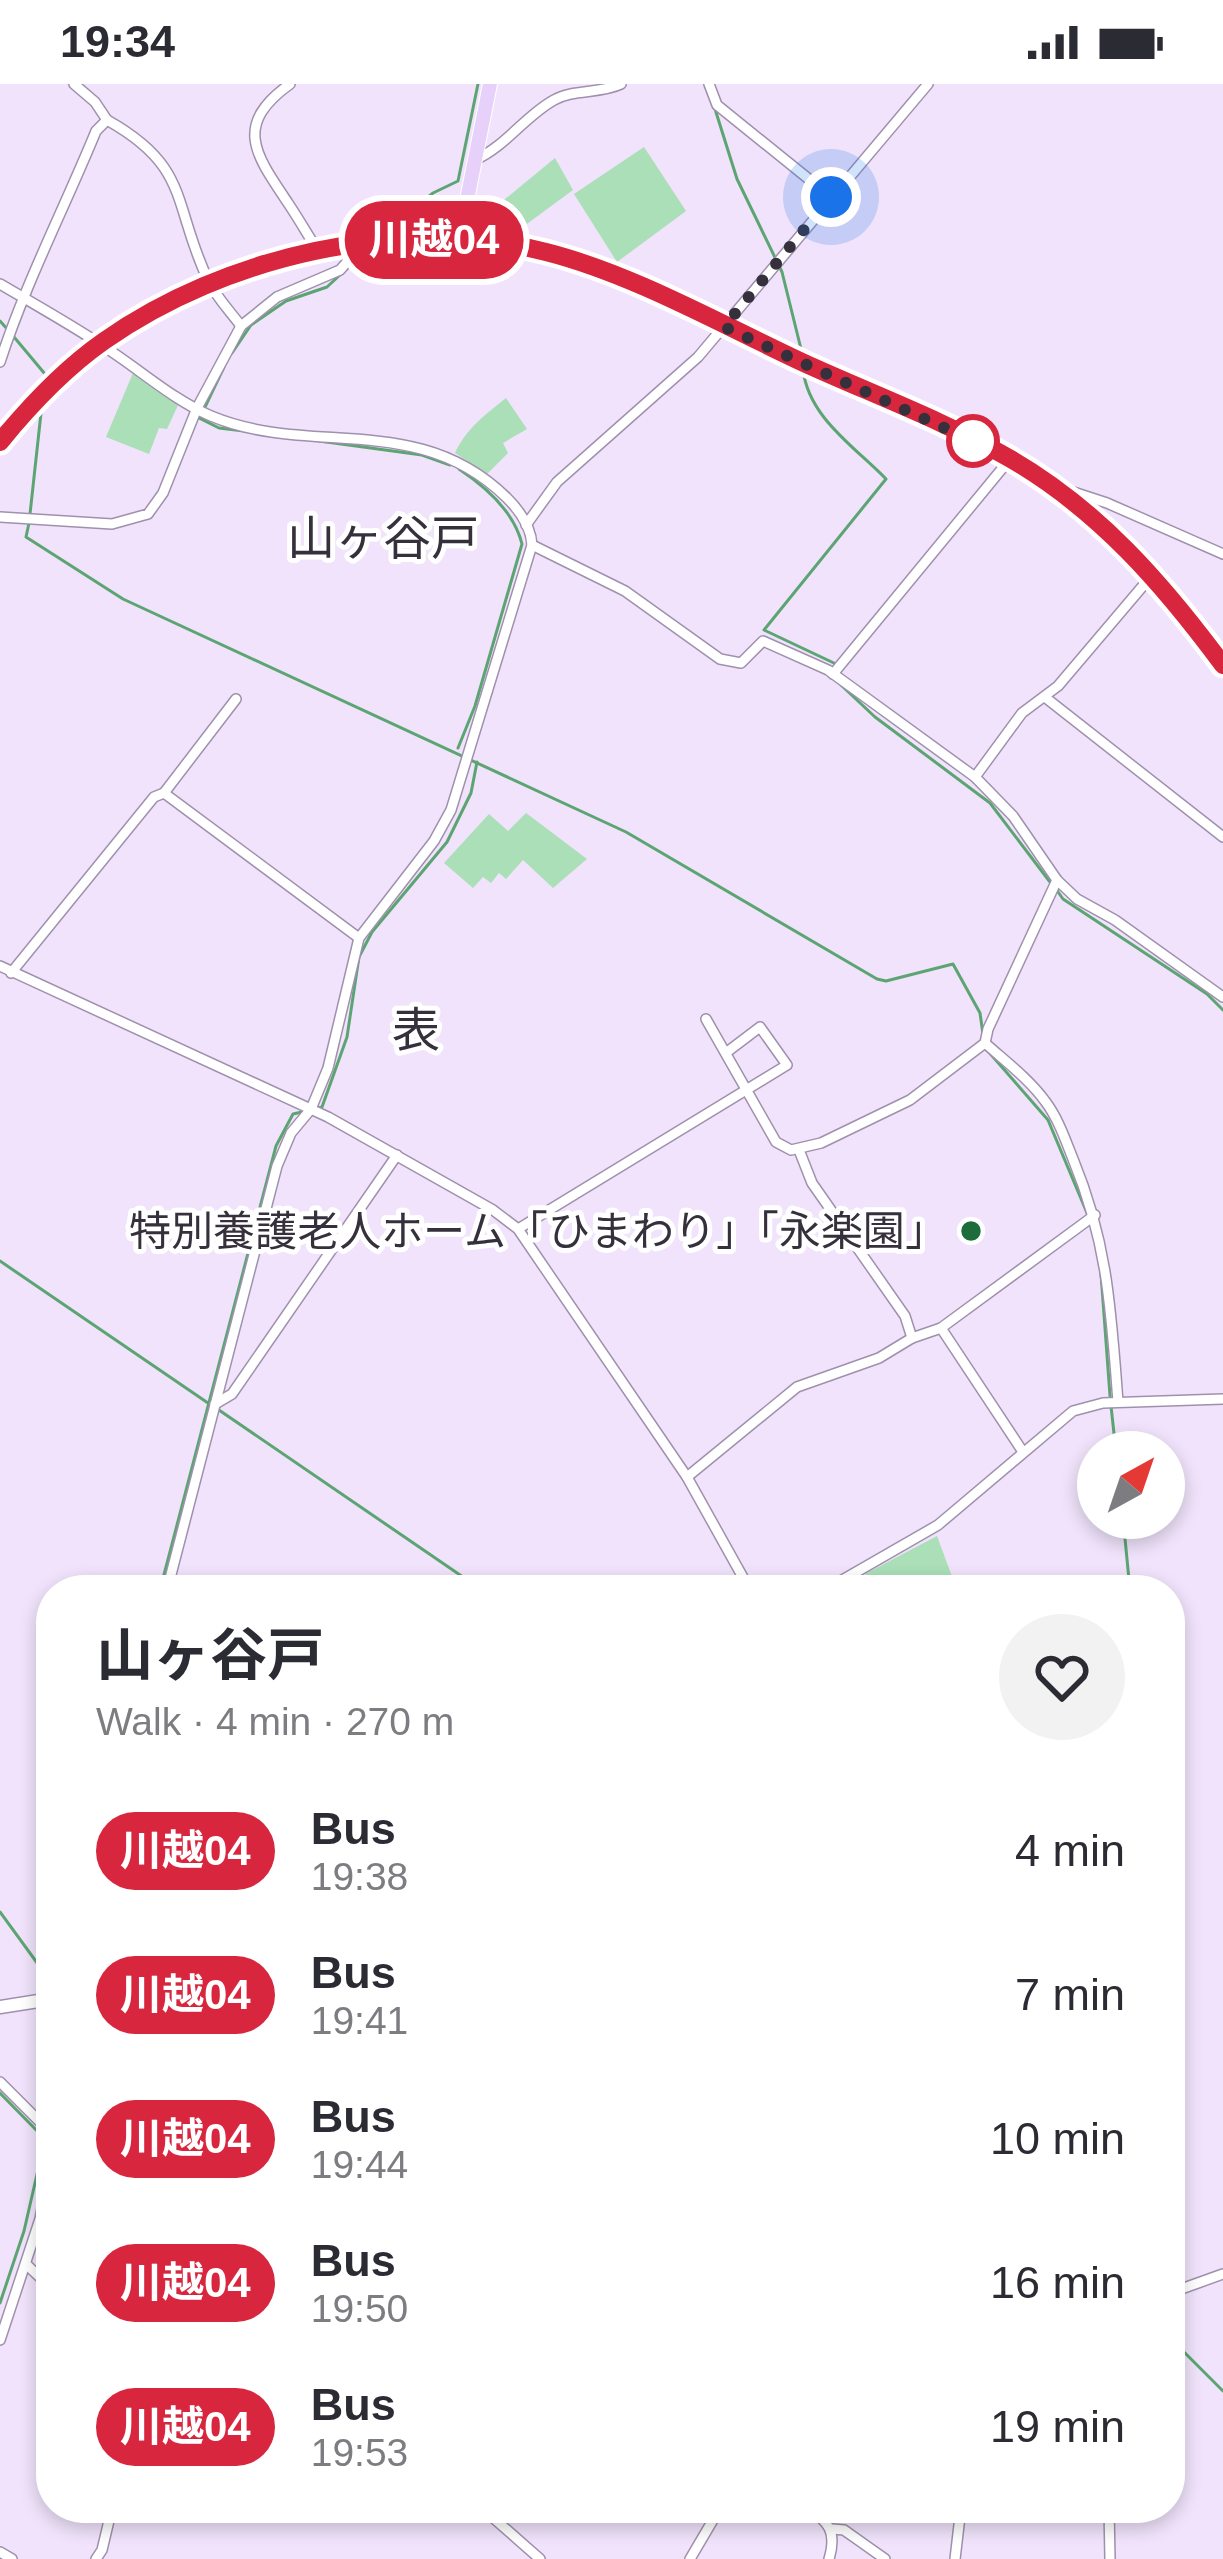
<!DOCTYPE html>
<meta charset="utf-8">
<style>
:root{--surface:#fff;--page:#f2f2f3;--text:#2b2b33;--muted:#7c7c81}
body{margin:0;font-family:Arial,"Noto Sans JP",sans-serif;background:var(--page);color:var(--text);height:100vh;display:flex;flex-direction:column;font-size:45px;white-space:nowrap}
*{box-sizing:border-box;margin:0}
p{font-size:39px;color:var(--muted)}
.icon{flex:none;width:66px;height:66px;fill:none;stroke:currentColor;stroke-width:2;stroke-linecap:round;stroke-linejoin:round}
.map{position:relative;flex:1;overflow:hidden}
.drawer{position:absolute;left:36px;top:1491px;width:1149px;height:948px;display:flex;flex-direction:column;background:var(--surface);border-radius:48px;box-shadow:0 6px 18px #0003}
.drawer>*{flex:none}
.badge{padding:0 24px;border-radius:39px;font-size:42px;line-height:78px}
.needle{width:78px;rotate:40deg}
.fabs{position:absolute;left:1077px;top:1347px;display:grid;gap:24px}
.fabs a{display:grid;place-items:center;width:108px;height:108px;border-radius:50%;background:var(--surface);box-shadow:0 6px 18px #0003;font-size:60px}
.you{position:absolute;width:60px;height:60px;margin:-30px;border:9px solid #fff;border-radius:50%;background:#1a73e8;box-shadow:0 0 0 18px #1a73e833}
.map>.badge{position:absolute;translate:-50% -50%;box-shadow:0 0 0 6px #fff}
.round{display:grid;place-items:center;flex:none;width:126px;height:126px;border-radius:63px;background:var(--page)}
.summary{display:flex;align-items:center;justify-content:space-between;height:204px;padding:0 60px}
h1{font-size:57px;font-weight:700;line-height:90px}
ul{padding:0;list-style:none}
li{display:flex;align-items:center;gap:36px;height:144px;padding:0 60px}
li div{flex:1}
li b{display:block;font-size:45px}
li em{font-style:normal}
li .badge{min-width:132px;font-weight:700;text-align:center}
.status{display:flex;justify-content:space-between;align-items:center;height:84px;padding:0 60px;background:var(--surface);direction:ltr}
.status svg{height:33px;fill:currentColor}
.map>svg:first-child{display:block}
</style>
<div class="status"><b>19:34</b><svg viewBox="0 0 49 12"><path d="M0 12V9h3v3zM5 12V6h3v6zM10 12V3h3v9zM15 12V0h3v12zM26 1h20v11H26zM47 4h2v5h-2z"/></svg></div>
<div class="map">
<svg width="1223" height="2475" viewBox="0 0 1223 2475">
<rect width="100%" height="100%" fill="#f0e3fb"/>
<g fill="#aadfb8">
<polygon points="644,63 686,127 617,178 574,110"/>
<polygon points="555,74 573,106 524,142 504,116"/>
<polygon points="133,289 179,319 167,345 159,344 149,370 106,353"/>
<path d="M 506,314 L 527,345 L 503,359 L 508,369 L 487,390 L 455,369 C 466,345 486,330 506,314 Z"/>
<polygon points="526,729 587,775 553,804 523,776 506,795 499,789 491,799 483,793 473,804 444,779 489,730 508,747"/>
<polygon points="937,1452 957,1506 875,1506 865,1490"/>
</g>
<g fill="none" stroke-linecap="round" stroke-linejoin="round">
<g stroke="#5ca573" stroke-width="3">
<polyline points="715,25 737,95 782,188 802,269"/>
<polyline points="380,153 433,109 458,97 478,0"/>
<polyline points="0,237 8,246"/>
<polyline points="14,253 45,290 44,299"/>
<polyline points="232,269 251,241 286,217 327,203 369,164"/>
<path d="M 803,285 C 808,333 855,363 886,395 L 764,546 L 836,580"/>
<polyline points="205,323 224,283"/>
<polyline points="201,331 199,334 219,344 244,347"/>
<polyline points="319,357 422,371 450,381"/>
<polyline points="30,430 42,320"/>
<polyline points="29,439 26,453 123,515 626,748 877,895 886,897 953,880 980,929 983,950"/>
<polyline points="841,601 875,633 990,719 1050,798"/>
<path d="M 458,664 L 475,622 L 522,460 C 514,427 486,403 459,385"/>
<polyline points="1056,805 1063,815 1207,910 1223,926"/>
<polyline points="987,966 1048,1036 1087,1129"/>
<polyline points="317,1024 322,1023 347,953 359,873 372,848 447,758 471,709 477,678"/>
<polyline points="0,1177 208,1319"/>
<polyline points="1101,1190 1110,1312"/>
<polyline points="1111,1322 1116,1368"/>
<polyline points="216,1324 482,1506"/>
<polyline points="1123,1434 1130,1506"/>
<polyline points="160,1506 276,1062 293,1030 302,1028"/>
<polyline points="0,1828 51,1898"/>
<polyline points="0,2009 45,2055"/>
<polyline points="46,2041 51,1983"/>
<polyline points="0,2219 24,2147 46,2051"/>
<polyline points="1170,2225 1182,2266 1223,2307"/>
</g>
<g stroke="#9f91ad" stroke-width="12">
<g id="street">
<polyline points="74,0 95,18 107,36"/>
<path d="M 290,0 C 233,41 255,70 288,119 C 298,134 308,151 318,167"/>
<polyline points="709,0 717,21 831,113"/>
<path d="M 475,76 C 506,62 525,32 554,16 C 573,5 600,10 621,0"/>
<path d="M 0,200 C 34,220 70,240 103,262 C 138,284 173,316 211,332 C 312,374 418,326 507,414 C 520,427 531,443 532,461 L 451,726 L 434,757 L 359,854 L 328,984 L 311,1025 L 291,1049 L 277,1082 L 167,1506"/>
<path d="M 0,278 C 26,198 64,125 96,47 L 107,36 C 191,83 172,120 208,196 C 216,213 230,227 241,242"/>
<polyline points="1055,402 1107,419 1223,470"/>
<polyline points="0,433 112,440 148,430 163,409 197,324 241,242 277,213 340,186 362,161"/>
<polyline points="526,441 557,398 698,273 928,0"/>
<polyline points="532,461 625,507 720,575 741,579 763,557 828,586 975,693 1013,732 1057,796 1077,815 1115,836 1223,913"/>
<polyline points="833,590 1010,375"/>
<polyline points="1046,614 1223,753"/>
<polyline points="975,693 1022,629 1058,602 1153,490"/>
<polyline points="164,709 236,615"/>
<polyline points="0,882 328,1033 493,1126 518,1145 687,1393 750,1506"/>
<polyline points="11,889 154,713 164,709 359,854"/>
<path d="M 706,935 L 776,1058 L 791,1066 L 821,1059 L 910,1016 L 985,959 C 1005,977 1029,995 1045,1017 C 1058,1034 1065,1055 1073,1075 C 1108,1160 1111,1227 1118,1318"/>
<polyline points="985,959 988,945 1057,796"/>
<polyline points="518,1145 787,981 760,943 727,968"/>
<polyline points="941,1244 1023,1368"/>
<polyline points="912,1254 941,1244 1095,1131"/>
<polyline points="215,1320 232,1310 397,1071"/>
<polyline points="687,1393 797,1303 879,1274 912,1254 905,1232 812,1099 799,1066"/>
<polyline points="825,1506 938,1441 1073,1327 1103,1319 1223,1315"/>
<polyline points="0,1998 51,2049"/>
<polyline points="26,2180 51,2204"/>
<polyline points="1170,2209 1223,2190"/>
<polyline points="0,2256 40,2135 51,2077"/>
<polyline points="482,2424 540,2475"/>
<path d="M 808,2424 C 829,2438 837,2448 829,2475"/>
<polyline points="1109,2424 1110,2475"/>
<polyline points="832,2445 844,2446 885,2475"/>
<polyline points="0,2468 12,2475"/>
<polyline points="96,2475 102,2466 112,2424"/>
<polyline points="690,2475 720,2424"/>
<polyline points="955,2475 961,2424"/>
</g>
</g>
<g stroke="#9f91ad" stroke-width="15">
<polyline id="secondary" points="0,1923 51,1915"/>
</g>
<g stroke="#fff" stroke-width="16">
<g id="primary">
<polyline points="459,156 490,0"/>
<path d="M 0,358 C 31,320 64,285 104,257 C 226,173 401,131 546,168 C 631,189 723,242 804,279 C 872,310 944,338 1009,375 C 1098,425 1163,501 1223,581"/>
</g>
</g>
<use href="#street" stroke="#fff" stroke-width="9"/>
<use href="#secondary" stroke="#fff" stroke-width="12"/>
<use href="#primary" stroke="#e7d1fa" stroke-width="14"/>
</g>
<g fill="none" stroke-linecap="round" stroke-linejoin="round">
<g stroke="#fff" stroke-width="27">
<path id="line" d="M 0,358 C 31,320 64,285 104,257 C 225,172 401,131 546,168 C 633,190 722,241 804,279 C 872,310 945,337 1009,374 C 1098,425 1163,500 1223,581"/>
</g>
<use href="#line" stroke="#d7263d" stroke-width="18"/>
<polyline stroke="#36303c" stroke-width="12" stroke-dasharray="0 21.6" points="831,113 724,243 973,357"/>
</g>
<circle fill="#fff" stroke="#d7263d" stroke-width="6" cx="973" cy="357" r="24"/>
<circle fill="#1c6c3c" stroke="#fff" stroke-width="4.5" cx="971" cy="1147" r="12"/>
<g text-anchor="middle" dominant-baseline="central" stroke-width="10" stroke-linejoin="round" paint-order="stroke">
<g font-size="42" fill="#36303c" stroke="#fff" text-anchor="end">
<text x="947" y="1147">特別養護老人ホーム「ひまわり」「永楽園」</text>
</g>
<g font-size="48" fill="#36303c" stroke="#fff">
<text x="383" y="454">山ヶ谷戸</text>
<text x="416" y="946">表</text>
</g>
</g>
</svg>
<div class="fabs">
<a><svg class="needle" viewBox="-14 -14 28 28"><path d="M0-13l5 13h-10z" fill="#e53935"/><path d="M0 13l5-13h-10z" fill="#7c7c81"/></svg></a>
</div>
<div class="you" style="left:831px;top:113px"></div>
<b class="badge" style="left:434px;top:156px;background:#d7263d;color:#fff">川越04</b>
<section class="drawer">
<div class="summary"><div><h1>山ヶ谷戸</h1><p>Walk · 4 min · 270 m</p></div><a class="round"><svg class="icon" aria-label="heart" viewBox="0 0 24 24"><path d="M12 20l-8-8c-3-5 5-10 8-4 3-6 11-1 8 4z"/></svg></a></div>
<ul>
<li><span class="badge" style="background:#d7263d;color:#fff">川越04</span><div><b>Bus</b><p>19:38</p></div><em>4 min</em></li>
<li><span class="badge" style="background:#d7263d;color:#fff">川越04</span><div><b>Bus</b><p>19:41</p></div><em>7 min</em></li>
<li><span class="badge" style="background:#d7263d;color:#fff">川越04</span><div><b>Bus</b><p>19:44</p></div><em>10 min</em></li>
<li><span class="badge" style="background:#d7263d;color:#fff">川越04</span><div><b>Bus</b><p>19:50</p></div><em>16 min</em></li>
<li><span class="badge" style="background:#d7263d;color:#fff">川越04</span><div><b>Bus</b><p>19:53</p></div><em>19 min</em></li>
</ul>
</section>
</div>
